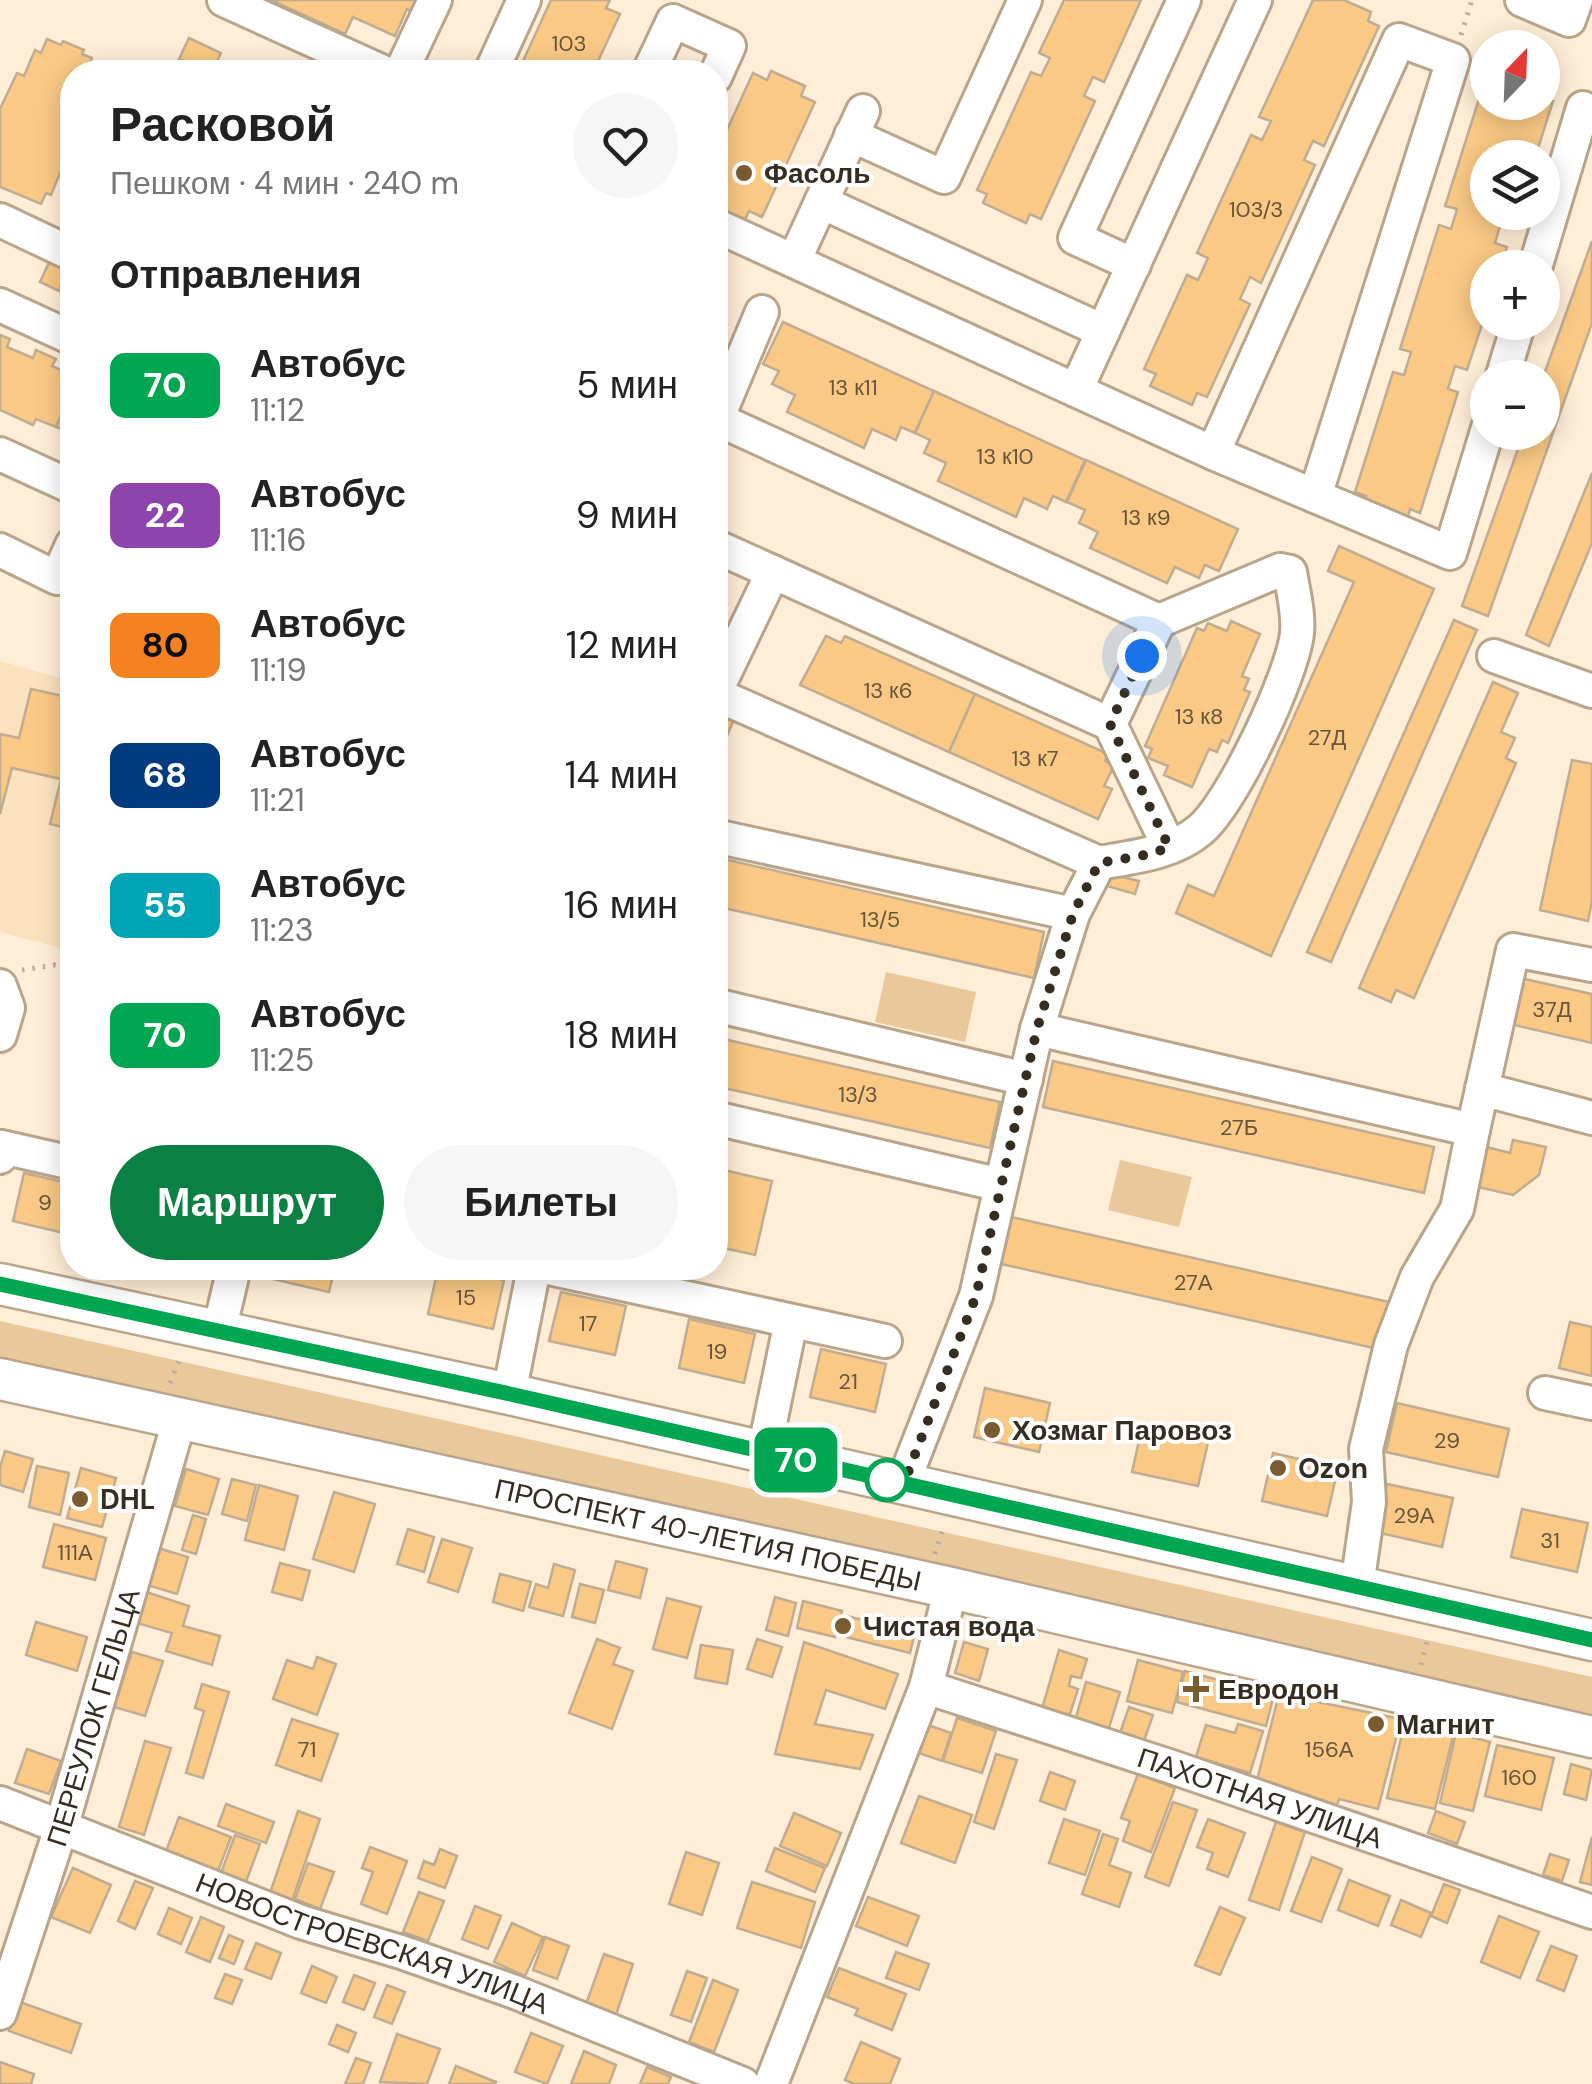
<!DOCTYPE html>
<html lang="ru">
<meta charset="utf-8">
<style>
:root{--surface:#fff;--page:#f6f6f6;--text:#222;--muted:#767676;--accent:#0b8043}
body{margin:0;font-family:"DM Sans",sans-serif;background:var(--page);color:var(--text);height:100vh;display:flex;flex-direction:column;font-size:38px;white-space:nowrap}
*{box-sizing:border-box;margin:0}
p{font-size:32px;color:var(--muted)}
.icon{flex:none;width:55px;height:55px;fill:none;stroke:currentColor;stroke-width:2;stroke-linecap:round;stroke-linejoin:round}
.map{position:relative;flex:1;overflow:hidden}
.drawer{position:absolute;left:60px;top:60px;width:668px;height:1220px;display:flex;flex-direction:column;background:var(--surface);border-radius:40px;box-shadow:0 5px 25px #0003}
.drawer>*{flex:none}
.badge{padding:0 20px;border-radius:15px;font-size:35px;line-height:65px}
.needle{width:65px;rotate:23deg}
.controls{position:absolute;left:1470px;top:30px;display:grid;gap:20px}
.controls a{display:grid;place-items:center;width:90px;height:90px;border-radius:50%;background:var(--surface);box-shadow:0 5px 25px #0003;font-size:50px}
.you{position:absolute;width:50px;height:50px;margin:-25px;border:8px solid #fff;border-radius:50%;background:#1a73e8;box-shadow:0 0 0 15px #1a73e833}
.map>.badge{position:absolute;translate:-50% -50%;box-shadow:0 0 0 5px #fff}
h2{padding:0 50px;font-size:38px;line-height:90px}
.round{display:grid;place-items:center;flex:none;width:105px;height:105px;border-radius:52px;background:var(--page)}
.summary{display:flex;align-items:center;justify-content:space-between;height:170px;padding:0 50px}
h1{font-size:48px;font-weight:600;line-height:75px}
.button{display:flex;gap:20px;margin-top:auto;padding:20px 50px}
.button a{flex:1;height:115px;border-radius:60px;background:var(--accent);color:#fff;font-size:40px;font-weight:600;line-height:115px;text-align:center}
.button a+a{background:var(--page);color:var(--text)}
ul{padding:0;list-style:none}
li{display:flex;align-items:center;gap:30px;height:130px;padding:0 50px}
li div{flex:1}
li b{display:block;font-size:38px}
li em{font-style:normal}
li .badge{min-width:110px;font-weight:700;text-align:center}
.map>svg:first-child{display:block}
</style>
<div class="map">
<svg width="1592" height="2084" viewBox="0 0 1592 2084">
<rect width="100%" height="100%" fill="#ffeed7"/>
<polygon fill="#fbe1be" points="0,661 72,681 72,951 0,932"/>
<g fill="#e9c89b">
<polygon points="886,972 976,992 965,1042 875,1022"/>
<polygon points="1120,1160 1192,1177 1179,1227 1108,1210"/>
<polygon points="0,1321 1592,1677 1592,1730 0,1368"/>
</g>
<g fill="#fac985" stroke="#c0ac91" stroke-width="2.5">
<polygon points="271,0 418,0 413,12 407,9 395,36 353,17 345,34"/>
<polygon points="551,0 610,0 606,8 620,14 593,72 518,72"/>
<polygon points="1064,0 1141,0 1104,82 1093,77 1084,96 1095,101 1041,219 1030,214 1026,223 983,203 987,194 977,190 1031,72 1041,76 1050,58 1039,53"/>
<polygon points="1313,0 1344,0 1371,12 1368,21 1379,26 1324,146 1313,141 1304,160 1315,165 1261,283 1250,277 1240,299 1250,304 1207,397 1197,393 1192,405 1150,386 1156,374 1144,369 1187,275 1198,280 1208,258 1197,253 1251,135 1262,140 1271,121 1259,117"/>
<polygon points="189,38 221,53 212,72 179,59"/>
<polygon points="47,39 61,45 63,41 84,50 82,54 92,58 87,72 72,72 72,157 67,170 62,168 51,195 46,193 41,204 0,187 0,109 17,73 24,76 35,50 41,53"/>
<polygon points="771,71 805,86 801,96 815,102 762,217 749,211 745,220 715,207 715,156 753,73 767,80"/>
<polygon points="1485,80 1488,102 1542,102 1542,98 1553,101 1535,158 1488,158 1488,212 1517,212 1513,227 1501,223 1495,243 1507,247 1500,268 1488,268 1488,306 1467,370 1455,366 1448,389 1458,392 1420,513 1410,509 1407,520 1362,506 1366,496 1355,492 1393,372 1404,375 1411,352 1400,349 1439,225 1451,229 1457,209 1445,206"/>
<polygon points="1592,241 1592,323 1488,616 1462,606 1524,432 1542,432 1542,380"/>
<polygon points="52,256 70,265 59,291 40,282"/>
<polygon points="783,322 934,391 915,433 901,427 896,440 872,429 864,448 787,412 795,395 772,384 779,371 763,364"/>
<polygon points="0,335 10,339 7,347 33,358 36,350 56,359 52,366 72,375 72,404 69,412 64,409 56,427 36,419 33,425 0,410"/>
<polygon points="934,391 1085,460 1066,502 1053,496 1047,509 1024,498 1016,517 938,481 946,463 924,453 930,440 915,433"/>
<polygon points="72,404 72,439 65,436 67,431 56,427 64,409 69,412"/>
<polygon points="1086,460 1238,529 1219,571 1205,565 1199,578 1175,567 1167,583 1090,548 1098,532 1079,523 1085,510 1067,502"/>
<polygon points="1592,473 1592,543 1549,646 1526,635"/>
<polygon points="1339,546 1434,589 1271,956 1176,913 1188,885 1214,896 1354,582 1328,571"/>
<polygon points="1454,620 1477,630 1331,962 1307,952"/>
<polygon points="1231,621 1260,634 1242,676 1249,679 1244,690 1250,692 1228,743 1222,740 1217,752 1209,749 1192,787 1164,775 1168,766 1148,758 1152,749 1145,746 1197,628 1204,631 1208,623 1227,631"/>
<polygon points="826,636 841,643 845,636 975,694 949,752 800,685"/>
<polygon points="1493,682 1518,693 1501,732 1515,738 1506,758 1516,763 1414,998 1396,990 1391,1002 1359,988"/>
<polygon points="31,689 72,698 70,745 72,746 72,829 50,824 61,779 12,768 0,814 0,734 19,738"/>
<polygon points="975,694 1108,754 1105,761 1114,766 1104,786 1112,789 1098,819 949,752"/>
<polygon points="715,708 735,717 715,764"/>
<polygon points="1572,760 1592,764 1592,901 1588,921 1540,910"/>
<polygon points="715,857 1044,932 1034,978 715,906"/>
<polygon points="1110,874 1139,881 1135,894 1107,886"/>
<polygon points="1520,978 1592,994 1592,1043 1510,1024"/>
<polygon points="715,1037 1000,1102 990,1148 715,1086"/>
<polygon points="1053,1061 1434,1147 1424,1193 1043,1107"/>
<polygon points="1513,1140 1546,1147 1539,1175 1513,1195 1478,1187 1487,1147 1510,1153"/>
<polygon points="715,1168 772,1181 755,1255 715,1246"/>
<polygon points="24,1173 72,1184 72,1235 13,1221"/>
<polygon points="1007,1216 1389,1302 1378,1349 997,1263"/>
<polygon points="266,1268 335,1268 329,1292 264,1277"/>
<polygon points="438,1268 504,1280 493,1329 428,1314"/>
<polygon points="561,1292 626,1306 615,1355 549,1341"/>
<polygon points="689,1319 755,1334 744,1383 679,1368"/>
<polygon points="1570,1322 1592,1327 1592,1376 1559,1368"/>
<polygon points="821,1349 886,1364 875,1412 810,1397"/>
<polygon points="985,1388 1050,1403 1039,1452 974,1437"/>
<polygon points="1397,1403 1509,1429 1498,1477 1386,1452"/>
<polygon points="1143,1423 1209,1438 1198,1486 1132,1472"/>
<polygon points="5,1451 33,1459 23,1492 0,1485 0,1467"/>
<polygon points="1273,1453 1338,1468 1327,1516 1262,1501"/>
<polygon points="37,1466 69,1473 60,1515 29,1507"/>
<polygon points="81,1468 116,1478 102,1527 67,1518"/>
<polygon points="186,1469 219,1479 208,1515 175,1506"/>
<polygon points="232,1479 256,1485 247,1521 222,1514"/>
<polygon points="1387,1484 1453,1498 1442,1547 1376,1532"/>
<polygon points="259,1485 298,1496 284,1550 245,1540"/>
<polygon points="334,1492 375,1504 354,1572 313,1559"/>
<polygon points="1522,1509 1588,1523 1577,1572 1511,1557"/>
<polygon points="193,1515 206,1519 196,1554 182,1550"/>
<polygon points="54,1524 106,1538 95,1580 43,1567"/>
<polygon points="408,1529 434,1537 424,1572 397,1564"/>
<polygon points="442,1539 472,1548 458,1592 428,1582"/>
<polygon points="158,1548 188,1557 177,1594 147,1585"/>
<polygon points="616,1561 647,1569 640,1598 608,1590"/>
<polygon points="280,1563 310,1571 302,1600 272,1592"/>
<polygon points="554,1564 575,1570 563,1616 529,1607 536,1584 548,1588"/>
<polygon points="500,1574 531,1582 523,1611 493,1602"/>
<polygon points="580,1584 604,1590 595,1623 572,1617"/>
<polygon points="146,1592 189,1606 183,1626 220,1636 212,1665 166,1651 172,1633 137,1623"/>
<polygon points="775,1597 796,1603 788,1636 766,1630"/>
<polygon points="667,1598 701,1607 687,1658 653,1649"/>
<polygon points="803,1601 842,1611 835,1637 797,1628"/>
<polygon points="847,1616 915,1633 910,1653 842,1636"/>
<polygon points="36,1622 87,1637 77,1671 26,1655"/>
<polygon points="597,1639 620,1648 613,1664 633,1671 612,1729 569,1713"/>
<polygon points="757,1639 782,1647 772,1677 747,1669"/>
<polygon points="804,1642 898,1674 885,1709 826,1690 815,1724 873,1735 860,1769 775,1754"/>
<polygon points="964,1642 988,1649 979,1681 955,1673"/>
<polygon points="701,1645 733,1650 727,1684 695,1678"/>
<polygon points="1059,1650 1087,1659 1081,1678 1071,1676 1069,1686 1078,1689 1069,1717 1042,1709"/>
<polygon points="132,1652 163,1661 145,1716 114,1707"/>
<polygon points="317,1657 336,1664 317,1715 273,1699 287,1660 313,1669"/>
<polygon points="1138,1660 1183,1672 1172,1713 1127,1701"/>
<polygon points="1185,1671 1274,1695 1266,1726 1177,1702"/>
<polygon points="1086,1682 1120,1692 1108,1731 1075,1721"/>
<polygon points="202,1684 229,1692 203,1778 186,1773 204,1711 195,1708"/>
<polygon points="1279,1694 1401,1719 1378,1809 1339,1799 1337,1805 1257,1780"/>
<polygon points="1129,1707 1153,1715 1144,1741 1120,1733"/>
<polygon points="957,1718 996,1731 982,1773 943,1761"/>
<polygon points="292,1719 338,1734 321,1781 276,1765"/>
<polygon points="1405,1721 1454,1733 1435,1809 1387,1798"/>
<polygon points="1238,1724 1263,1731 1250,1773 1196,1757 1206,1725 1235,1733"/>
<polygon points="928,1725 951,1733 942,1761 919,1753"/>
<polygon points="1456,1733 1490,1742 1473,1811 1440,1803"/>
<polygon points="145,1741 171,1748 144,1835 119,1827"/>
<polygon points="1497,1745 1554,1758 1541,1810 1485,1796"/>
<polygon points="27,1749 61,1761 49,1794 15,1783"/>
<polygon points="996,1754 1017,1760 994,1829 974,1822"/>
<polygon points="1571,1764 1592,1770 1586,1800 1564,1794"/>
<polygon points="1050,1772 1075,1781 1065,1810 1040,1801"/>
<polygon points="1138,1774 1175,1788 1151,1852 1123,1841 1130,1821 1121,1818"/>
<polygon points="919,1796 972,1815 955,1863 901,1843"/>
<polygon points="1173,1802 1197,1810 1169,1886 1145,1877"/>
<polygon points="226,1804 274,1822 266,1843 218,1826"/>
<polygon points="298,1811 320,1819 292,1901 270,1893"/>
<polygon points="1436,1811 1465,1822 1457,1844 1428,1833"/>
<polygon points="794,1813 841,1833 827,1866 780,1846"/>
<polygon points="179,1817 231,1837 218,1871 166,1851"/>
<polygon points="1064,1819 1100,1831 1085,1875 1049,1863"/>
<polygon points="1208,1819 1245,1833 1228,1877 1207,1869 1213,1853 1197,1847"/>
<polygon points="1276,1822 1305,1832 1279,1910 1249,1900"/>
<polygon points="1103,1834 1118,1839 1109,1865 1131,1873 1119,1907 1082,1894"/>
<polygon points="235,1835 260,1844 246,1882 221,1873"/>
<polygon points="1592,1837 1592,1885 1580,1882"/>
<polygon points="370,1847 407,1861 387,1914 361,1904 373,1872 362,1868"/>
<polygon points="775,1848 825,1868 815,1892 766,1871"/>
<polygon points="440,1849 457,1856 445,1888 418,1878 424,1861 434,1865"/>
<polygon points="686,1852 719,1863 702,1915 669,1904"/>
<polygon points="1550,1854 1569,1860 1562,1881 1543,1875"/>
<polygon points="1312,1857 1342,1869 1321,1922 1291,1911"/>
<polygon points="308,1863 334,1872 320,1909 295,1899"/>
<polygon points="73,1868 111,1885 90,1933 51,1917"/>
<polygon points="1349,1880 1390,1896 1378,1926 1338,1910"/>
<polygon points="135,1881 153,1888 135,1929 118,1921"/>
<polygon points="752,1882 815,1902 801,1948 737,1928"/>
<polygon points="1444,1884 1460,1890 1447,1923 1431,1916"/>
<polygon points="419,1892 444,1901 428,1941 403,1932"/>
<polygon points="868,1897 919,1916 907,1946 856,1926"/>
<polygon points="1401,1900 1431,1913 1421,1937 1391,1925"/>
<polygon points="475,1906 501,1916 488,1949 462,1939"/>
<polygon points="1220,1907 1245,1918 1220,1975 1195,1965"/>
<polygon points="169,1908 192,1918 181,1944 158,1934"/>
<polygon points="1499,1916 1539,1932 1520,1978 1481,1962"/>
<polygon points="201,1917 224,1927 210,1962 186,1952"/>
<polygon points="512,1923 543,1937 525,1976 494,1962"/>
<polygon points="229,1935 243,1941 234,1964 219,1958"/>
<polygon points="545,1937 569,1946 557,1979 533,1970"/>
<polygon points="256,1943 281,1953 271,1979 245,1969"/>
<polygon points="1551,1946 1577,1956 1564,1991 1537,1980"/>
<polygon points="896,1952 929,1964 919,1990 886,1978"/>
<polygon points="604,1954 633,1964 615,2018 585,2007"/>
<polygon points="312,1966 337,1977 326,2003 301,1993"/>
<polygon points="839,1968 906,1994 892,2030 855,2015 858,2009 827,1997"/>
<polygon points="687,1971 707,1978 691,2022 671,2015"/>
<polygon points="225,1974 242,1980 232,2004 215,1998"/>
<polygon points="354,1975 375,1983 364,2010 343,2002"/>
<polygon points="713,1980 738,1990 714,2052 689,2042"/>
<polygon points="387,1985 405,1992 392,2024 374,2017"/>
<polygon points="20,2002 81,2024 71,2053 9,2031"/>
<polygon points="337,2025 356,2033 348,2052 329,2044"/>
<polygon points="531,2033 563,2046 547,2084 515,2072"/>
<polygon points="397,2034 440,2049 427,2084 380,2082"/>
<polygon points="861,2042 900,2059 890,2084 854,2084 845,2080"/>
<polygon points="584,2051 616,2065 609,2084 571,2084"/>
<polygon points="356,2058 371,2063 363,2084 345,2084"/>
<polygon points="0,2062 34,2074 31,2084 0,2084"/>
<polygon points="456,2066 496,2082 495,2084 449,2084"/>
<polygon points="647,2067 671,2077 668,2084 640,2084"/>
</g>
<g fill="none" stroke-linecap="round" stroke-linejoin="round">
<g stroke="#b9a58a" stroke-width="38">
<g id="minor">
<polyline points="224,0 383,72"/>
<polyline points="1522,0 1569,20 1576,0"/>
<polyline points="401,72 435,0"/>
<polyline points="491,72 524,0"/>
<polyline points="649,72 673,21 729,46 715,77"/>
<polyline points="851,135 944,177 1025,0"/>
<polyline points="821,202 1103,331"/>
<polyline points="0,220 72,254"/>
<polyline points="715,225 1213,453 1450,553 1488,428"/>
<polyline points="794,261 863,111"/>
<polyline points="1134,265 1075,238 1184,0"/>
<polyline points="1535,268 1583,108"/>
<polyline points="0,305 72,338"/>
<polyline points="1502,378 1519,322"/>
<polyline points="1076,390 1255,0"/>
<polyline points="717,419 1159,621"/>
<polyline points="715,424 762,312"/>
<polyline points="1213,453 1399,40 1453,60 1315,496"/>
<polyline points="0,454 72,487"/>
<polyline points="715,546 1110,724 1169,847"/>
<polyline points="0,550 57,578 72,545"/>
<polyline points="1494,656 1592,691"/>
<polyline points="715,693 773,572"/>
<polyline points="715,694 1099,863 1073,914 1037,1029 976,1296 903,1483"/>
<polyline points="715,836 1073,914"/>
<path d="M 1099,863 C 1133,857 1173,853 1200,830 C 1232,804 1293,674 1297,633 C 1299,613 1293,591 1290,572 L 1280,570 L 1159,621 L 1110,724"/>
<polyline points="0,986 8,1008 0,1035"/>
<polyline points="715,1005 1026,1079"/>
<polyline points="1037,1029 1473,1130 1513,950 1592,965"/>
<polyline points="1482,1089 1592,1118"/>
<polyline points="715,1118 1001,1185"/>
<polyline points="0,1157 2,1147 72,1163"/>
<polyline points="549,1268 885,1341"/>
<polyline points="219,1331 234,1268"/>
<polyline points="1545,1393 1592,1403"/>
<polyline points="509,1394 534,1268"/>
<polyline points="764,1452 791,1321"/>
<polyline points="1357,1586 1369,1502 1366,1449 1391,1345 1417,1277 1457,1209 1473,1130"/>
<path id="s1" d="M 926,1687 L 1172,1767 L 1592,1912"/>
<path id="s2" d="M 0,1803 L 301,1922 L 401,1952 L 515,1992 L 743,2084"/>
<path id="s3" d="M 0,2013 L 61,1828 L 180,1418"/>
<polyline points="771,2084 926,1687 951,1588"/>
</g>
</g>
<g stroke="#b9a58a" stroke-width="45">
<g id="major">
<polyline points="0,1284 509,1394 1592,1640"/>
<path id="s4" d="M 0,1379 L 951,1588 L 1592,1737"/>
</g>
</g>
<g stroke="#bbad9a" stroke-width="5" stroke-dasharray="2.5 8" stroke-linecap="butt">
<polyline points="1461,35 1472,0"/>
<polyline points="22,970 55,965 72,968"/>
<polyline points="170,1383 181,1356"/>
<polyline points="935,1554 944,1526"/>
<polyline points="1421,1665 1428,1637"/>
</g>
<use href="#minor" stroke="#fff" stroke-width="32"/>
<use href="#major" stroke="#fff" stroke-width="40"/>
</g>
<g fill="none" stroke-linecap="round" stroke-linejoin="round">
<g stroke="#fff" stroke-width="22">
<polyline id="line" points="0,1284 510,1394 1592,1640"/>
</g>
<use href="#line" stroke="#00a651" stroke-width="15"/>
<polyline stroke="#352d22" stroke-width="10" stroke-dasharray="0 18" points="887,1480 884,1480 904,1483 976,1296 1037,1029 1073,914 1099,863 1151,854 1169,847 1110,724 1142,656"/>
</g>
<g fill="#7a5c30" stroke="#fdfefd" stroke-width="4">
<circle cx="744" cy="173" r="10"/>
<circle cx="992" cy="1430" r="10"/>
<circle cx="1278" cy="1468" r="10"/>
<circle cx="80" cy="1499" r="10"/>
<circle cx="843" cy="1626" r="10"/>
<path d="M1191 1674h10v10h10v10h-10v10h-10v-10h-10v-10h10z"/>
<circle cx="1376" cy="1724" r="10"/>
</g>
<circle fill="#fff" stroke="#00a651" stroke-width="5" cx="887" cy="1480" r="20"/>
<g text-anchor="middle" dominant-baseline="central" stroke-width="8" stroke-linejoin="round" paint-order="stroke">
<g font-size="22" fill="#66543b">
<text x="569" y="43">103</text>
<text x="1256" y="209">103/3</text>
<text x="853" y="387">13 к11</text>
<text x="1005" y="456">13 к10</text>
<text x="1146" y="517">13 к9</text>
<text x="888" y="690">13 к6</text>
<text x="1199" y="716">13 к8</text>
<text x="1327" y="737">27Д</text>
<text x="1035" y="758">13 к7</text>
<text x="880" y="919">13/5</text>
<text x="1552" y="1009">37Д</text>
<text x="858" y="1094">13/3</text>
<text x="1239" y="1127">27Б</text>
<text x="45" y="1202">9</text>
<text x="1193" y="1282">27А</text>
<text x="466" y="1297">15</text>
<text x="588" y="1323">17</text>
<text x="717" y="1351">19</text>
<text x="848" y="1381">21</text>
<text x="1447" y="1440">29</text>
<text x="1414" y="1515">29А</text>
<text x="1550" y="1540">31</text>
<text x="75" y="1552">111А</text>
<text x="307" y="1749">71</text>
<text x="1329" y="1749">156А</text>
<text x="1519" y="1777">160</text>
</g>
<g font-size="28" font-weight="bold" fill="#352d22" stroke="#fdfefd" text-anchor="start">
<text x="764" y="173">Фасоль</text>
<text x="1012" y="1430">Хозмаг Паровоз</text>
<text x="1298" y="1468">Ozon</text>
<text x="100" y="1499">DHL</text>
<text x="863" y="1626">Чистая вода</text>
<text x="1218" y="1689">Евродон</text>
<text x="1396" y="1724">Магнит</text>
</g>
<g font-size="28" fill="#352d22" stroke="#fdfefd">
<text stroke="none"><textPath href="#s4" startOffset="725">ПРОСПЕКТ 40-ЛЕТИЯ ПОБЕДЫ</textPath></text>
<text stroke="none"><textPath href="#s3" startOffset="310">ПЕРЕУЛОК ГЕЛЬЦА</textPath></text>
<text stroke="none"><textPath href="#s1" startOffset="352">ПАХОТНАЯ УЛИЦА</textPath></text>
<text stroke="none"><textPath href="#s2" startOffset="398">НОВОСТРОЕВСКАЯ УЛИЦА</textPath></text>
</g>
</g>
</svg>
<div class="controls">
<a><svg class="needle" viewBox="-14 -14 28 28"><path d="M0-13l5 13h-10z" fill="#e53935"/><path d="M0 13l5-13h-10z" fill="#767676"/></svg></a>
<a><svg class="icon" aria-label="layers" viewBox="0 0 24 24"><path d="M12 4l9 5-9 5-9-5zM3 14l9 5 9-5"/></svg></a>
<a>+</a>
<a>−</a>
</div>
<div class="you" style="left:1142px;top:656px"></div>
<b class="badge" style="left:796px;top:1460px;background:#00a651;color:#fff">70</b>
<section class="drawer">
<div class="summary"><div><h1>Расковой</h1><p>Пешком · 4 мин · 240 m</p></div><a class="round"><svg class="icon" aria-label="heart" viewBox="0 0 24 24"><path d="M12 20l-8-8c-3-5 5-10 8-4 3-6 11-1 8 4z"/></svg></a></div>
<h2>Отправления</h2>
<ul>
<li><span class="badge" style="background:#00a651;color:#fff">70</span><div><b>Автобус</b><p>11:12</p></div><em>5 мин</em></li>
<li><span class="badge" style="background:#8e44ad;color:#fff">22</span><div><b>Автобус</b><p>11:16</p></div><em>9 мин</em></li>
<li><span class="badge" style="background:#f58220;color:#111">80</span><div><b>Автобус</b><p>11:19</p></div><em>12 мин</em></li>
<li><span class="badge" style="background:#003b80;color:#fff">68</span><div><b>Автобус</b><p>11:21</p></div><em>14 мин</em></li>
<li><span class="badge" style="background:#00a3b4;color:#fff">55</span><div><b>Автобус</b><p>11:23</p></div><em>16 мин</em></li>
<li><span class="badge" style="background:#00a651;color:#fff">70</span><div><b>Автобус</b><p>11:25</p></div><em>18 мин</em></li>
</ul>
<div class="button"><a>Маршрут</a><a>Билеты</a></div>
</section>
</div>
